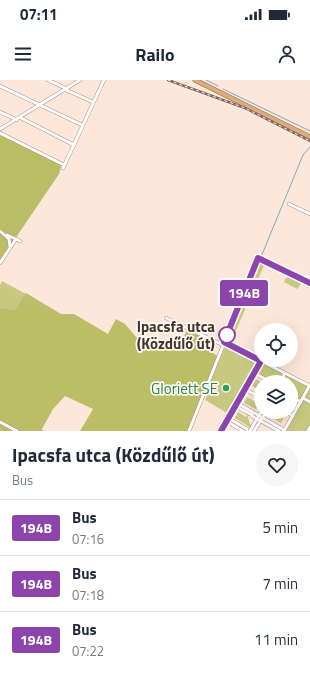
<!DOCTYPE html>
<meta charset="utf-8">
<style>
:root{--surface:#fff;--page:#f6f6f7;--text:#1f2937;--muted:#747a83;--line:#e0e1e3}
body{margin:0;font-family:"Titillium Web",sans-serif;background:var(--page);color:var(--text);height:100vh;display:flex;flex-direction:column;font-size:15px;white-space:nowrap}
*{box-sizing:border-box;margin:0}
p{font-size:13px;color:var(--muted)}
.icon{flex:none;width:22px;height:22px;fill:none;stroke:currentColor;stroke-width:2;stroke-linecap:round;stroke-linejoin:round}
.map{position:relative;height:351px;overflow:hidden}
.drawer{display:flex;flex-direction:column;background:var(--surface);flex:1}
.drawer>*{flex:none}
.badge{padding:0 8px;border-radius:3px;font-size:14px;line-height:26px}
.tools{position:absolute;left:254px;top:243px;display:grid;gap:8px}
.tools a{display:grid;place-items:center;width:44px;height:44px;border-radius:50%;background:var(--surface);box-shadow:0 4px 16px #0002;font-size:20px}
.map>.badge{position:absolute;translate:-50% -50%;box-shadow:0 0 0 2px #fff}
.round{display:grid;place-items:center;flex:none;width:42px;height:42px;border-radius:21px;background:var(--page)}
.headline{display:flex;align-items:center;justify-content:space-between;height:68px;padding:0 12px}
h1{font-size:19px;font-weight:700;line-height:30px}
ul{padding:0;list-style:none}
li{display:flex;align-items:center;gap:12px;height:56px;padding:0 12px;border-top:1px solid var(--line)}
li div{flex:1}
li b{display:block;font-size:15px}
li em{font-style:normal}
li .badge{min-width:44px;font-weight:700;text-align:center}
.status{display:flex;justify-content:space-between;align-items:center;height:28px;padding:0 20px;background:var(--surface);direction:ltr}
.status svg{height:11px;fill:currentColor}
header{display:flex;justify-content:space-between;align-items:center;height:52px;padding:0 12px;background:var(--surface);font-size:18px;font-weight:700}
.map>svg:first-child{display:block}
</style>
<div class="status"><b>07:11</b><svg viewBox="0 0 49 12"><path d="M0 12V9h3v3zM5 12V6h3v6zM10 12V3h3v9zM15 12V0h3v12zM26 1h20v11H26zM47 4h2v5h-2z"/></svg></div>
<header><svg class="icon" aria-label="menu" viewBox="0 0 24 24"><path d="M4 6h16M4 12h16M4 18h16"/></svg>Railo<svg class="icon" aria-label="person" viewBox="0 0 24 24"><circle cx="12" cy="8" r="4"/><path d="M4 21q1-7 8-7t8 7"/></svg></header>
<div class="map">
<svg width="310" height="351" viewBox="0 0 310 351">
<rect width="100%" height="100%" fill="#fde7da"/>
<g fill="#c7c981">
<polygon points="261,181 265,183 232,260 227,258 258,182"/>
<polygon points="283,192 301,200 302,203 297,209 284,202 273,223 287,196"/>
<polygon points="2,201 26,214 15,230 0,228 0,205"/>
<polygon points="226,265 259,281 253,291 251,290 227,333 205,320 212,303 209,304"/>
<polygon points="261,283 310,306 310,351 286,351 303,321 291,313 291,302 273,302 256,293"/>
<polygon points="256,299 261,302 261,311 252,306"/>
<polygon points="247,317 261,325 259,328 255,329 244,323"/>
<polygon points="238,332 246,337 248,334 249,335 248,337 250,344 252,346 251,348 235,338"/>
<polygon points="269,332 282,332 285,335 281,343 271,337"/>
</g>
<g fill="#bbbd67">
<polygon points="0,55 60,83 61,87 59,94 0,181"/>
<polygon points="26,213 61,234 74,234 108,254 116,239 125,244 136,257 153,264 155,260 177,271 187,250 206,259 206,262 202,261 200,266 218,276 187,351 80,351 93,329 65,316 53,329 42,349 43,351 0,351 0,228 15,230"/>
</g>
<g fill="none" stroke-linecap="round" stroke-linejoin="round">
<g stroke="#76aeba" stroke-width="1">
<polyline points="206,0 218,6"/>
<polyline points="223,9 310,51"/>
<polyline points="261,177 303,75 310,67"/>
<polyline points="227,261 259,183"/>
</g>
<g stroke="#af8e79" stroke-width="4">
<g id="minor">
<polyline points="48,0 67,9"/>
<polyline points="0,6 82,45"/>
<polyline points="66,10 93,22"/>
<polyline points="0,32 17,40"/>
<polyline points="21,38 74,65"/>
<polyline points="0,49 80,0"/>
<polyline points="0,53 64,85"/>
<polyline points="63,88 104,0"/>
<polyline points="289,124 310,134"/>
<polyline points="0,151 9,159 10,167"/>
<polyline points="7,155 20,161"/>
<polyline points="0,183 16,159"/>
<polyline points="166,238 223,265"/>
<polyline points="224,262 310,306"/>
<polyline points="254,293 271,302"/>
<polyline points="283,302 284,293"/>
<polyline points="245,309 261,318"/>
<polyline points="291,316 301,322"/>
<polyline points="303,318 310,322"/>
<polyline points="237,323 284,350"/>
<polyline points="235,326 252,335"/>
<polyline points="286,332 293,336"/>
<polyline points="252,336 279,351"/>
<polyline points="228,338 247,349 247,351"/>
<polyline points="226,341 243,351"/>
<polyline points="0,342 17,351"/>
<polyline points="189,351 258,178 310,203"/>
<polyline points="221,351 261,281"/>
<polyline points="250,351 261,332"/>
<polyline points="254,351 266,332"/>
<polyline points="284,351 310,305"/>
<polyline points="308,351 310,347"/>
</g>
</g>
<g stroke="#955f2d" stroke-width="5">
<polyline id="major" points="195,0 310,57"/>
</g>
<use href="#minor" stroke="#fff" stroke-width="3"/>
<use href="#major" stroke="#daad81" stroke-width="4"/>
<g stroke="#78685e" stroke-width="2.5">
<polyline id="rail" points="168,0 245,28 310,61"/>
</g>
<use href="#rail" stroke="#fff8f3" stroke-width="1" stroke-dasharray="3" stroke-linecap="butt"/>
</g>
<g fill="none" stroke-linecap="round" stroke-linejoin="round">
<g stroke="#fff" stroke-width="9">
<polyline id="line" points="221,351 261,281 224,262 258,178 310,203"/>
</g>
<use href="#line" stroke="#8e44ad" stroke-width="6"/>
</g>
<circle fill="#fff" stroke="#8e44ad" stroke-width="2" cx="227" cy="255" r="8"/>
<circle fill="#2e9e5b" stroke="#fff8f3" stroke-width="1.5" cx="226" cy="308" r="4"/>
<g text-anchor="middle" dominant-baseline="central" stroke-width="3.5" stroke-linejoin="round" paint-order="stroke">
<g font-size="15" font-weight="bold" fill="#43352d" stroke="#fff8f3" text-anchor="end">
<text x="215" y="246">Ipacsfa utca<tspan x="215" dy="17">(Közdűlő út)</tspan></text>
</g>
<g font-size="15" fill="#27864d" stroke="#fff8f3" text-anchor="end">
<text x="218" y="308">Gloriett SE</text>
</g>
</g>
</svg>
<div class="tools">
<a><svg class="icon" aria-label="locate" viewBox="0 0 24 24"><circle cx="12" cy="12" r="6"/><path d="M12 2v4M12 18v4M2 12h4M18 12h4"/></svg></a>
<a><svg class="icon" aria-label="layers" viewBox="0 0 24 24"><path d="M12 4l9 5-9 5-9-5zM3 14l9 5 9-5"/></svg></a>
</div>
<b class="badge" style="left:244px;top:213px;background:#8e44ad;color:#fff">194B</b>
</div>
<section class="drawer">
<div class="headline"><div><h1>Ipacsfa utca (Közdűlő út)</h1><p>Bus</p></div><a class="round"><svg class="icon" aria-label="heart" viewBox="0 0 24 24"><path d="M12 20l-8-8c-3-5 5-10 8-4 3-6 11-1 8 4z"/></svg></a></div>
<ul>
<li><span class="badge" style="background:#8e44ad;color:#fff">194B</span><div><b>Bus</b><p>07:16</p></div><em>5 min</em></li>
<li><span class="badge" style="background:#8e44ad;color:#fff">194B</span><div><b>Bus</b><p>07:18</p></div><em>7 min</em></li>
<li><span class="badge" style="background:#8e44ad;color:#fff">194B</span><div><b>Bus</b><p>07:22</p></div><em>11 min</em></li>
</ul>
</section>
